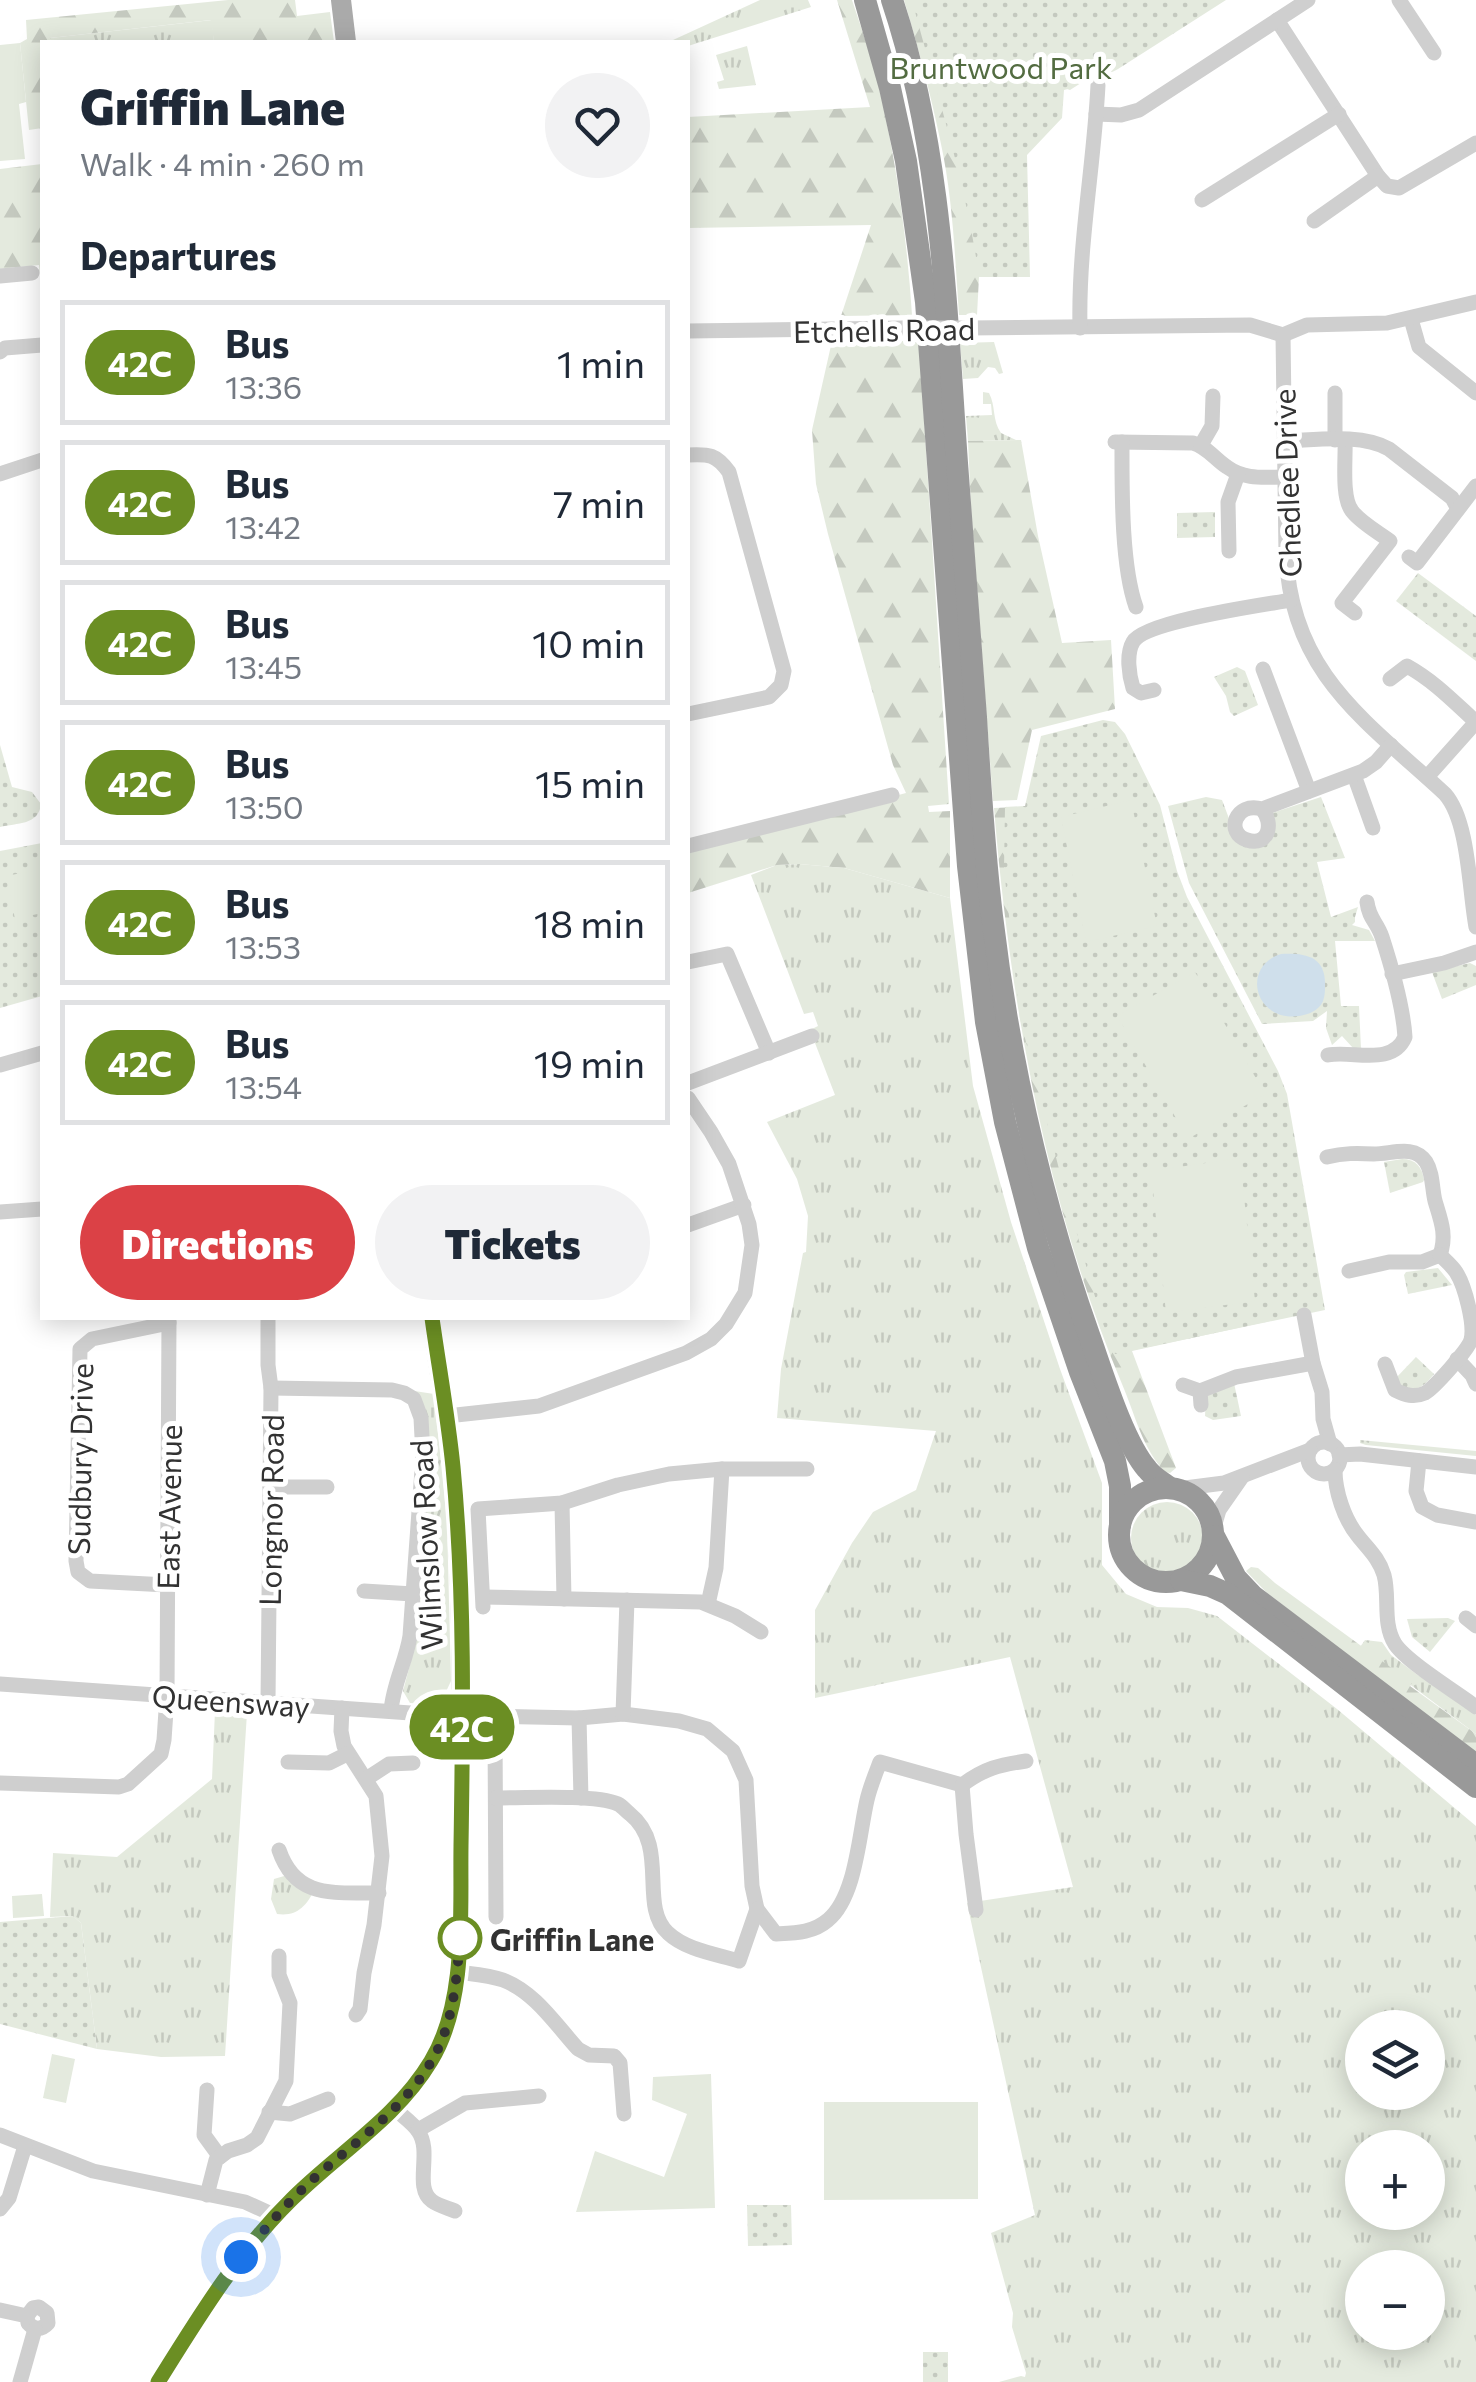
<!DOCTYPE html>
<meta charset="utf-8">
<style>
:root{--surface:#fff;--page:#f2f2f3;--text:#1f2937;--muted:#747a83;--line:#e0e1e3;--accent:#db4146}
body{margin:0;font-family:Commissioner,sans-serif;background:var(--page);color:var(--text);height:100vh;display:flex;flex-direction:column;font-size:38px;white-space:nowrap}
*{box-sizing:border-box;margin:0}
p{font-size:32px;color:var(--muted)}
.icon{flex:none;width:55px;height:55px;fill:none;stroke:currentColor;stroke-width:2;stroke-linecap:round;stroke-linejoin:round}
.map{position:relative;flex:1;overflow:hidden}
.sheet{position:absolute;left:40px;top:40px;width:650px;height:1280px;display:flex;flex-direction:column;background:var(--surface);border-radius:0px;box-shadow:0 5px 25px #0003}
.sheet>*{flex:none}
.badge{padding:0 20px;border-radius:32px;font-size:35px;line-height:65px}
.controls{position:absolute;left:1345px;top:2010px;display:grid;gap:20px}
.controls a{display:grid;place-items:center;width:100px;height:100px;border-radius:50%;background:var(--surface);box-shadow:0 5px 25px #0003;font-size:50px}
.you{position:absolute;width:50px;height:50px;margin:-25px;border:8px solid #fff;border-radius:50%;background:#1a73e8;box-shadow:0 0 0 15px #1a73e833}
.map>.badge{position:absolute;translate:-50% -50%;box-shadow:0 0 0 5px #fff}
h2{padding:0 40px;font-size:38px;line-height:90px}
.round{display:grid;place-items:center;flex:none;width:105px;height:105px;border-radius:52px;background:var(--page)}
.head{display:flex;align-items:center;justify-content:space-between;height:170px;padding:0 40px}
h1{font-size:48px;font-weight:800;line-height:75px}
.action{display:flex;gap:20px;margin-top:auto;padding:20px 40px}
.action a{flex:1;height:115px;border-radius:60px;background:var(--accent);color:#fff;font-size:40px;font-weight:800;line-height:115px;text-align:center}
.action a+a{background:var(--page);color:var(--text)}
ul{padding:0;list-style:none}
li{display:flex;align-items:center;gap:30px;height:125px;margin:0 20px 15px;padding:0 20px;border:5px solid var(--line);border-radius:0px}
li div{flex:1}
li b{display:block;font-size:38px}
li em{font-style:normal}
li .badge{min-width:110px;font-weight:700;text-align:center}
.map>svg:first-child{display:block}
</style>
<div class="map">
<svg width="1476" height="2382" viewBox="0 0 1476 2382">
<defs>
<pattern id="grass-tufts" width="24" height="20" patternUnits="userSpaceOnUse" patternTransform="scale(2.5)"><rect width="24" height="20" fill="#e4eade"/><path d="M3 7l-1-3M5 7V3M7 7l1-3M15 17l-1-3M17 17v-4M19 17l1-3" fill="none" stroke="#c4c9bf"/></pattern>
<pattern id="forest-firs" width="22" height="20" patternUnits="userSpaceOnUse" patternTransform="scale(2.5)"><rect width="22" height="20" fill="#e4eade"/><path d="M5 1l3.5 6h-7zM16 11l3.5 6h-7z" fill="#c4c9bf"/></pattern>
<pattern id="park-dots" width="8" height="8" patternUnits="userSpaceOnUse" patternTransform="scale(2.5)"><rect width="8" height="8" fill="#e4eade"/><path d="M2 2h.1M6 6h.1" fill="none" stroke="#c4c9bf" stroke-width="1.8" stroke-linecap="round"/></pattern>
</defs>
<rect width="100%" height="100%" fill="#fff"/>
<g fill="url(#grass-tufts)" fill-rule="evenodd">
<polygon points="760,0 808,0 811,7 688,46 688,42 674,42 673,40"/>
<polygon points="212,20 214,42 50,42 50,38"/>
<polygon points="747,46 756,85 719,89 717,82 724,80 716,55"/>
<polygon points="994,342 1003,373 999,374 995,368 988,367 978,378 963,379 960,343"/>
<path d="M 983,392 L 989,393 C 996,406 992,421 1001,433 L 1016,440 L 968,441 L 966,416 L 992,415 L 991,404 L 983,404 Z"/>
<path d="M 799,864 L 844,868 L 950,898 L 973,1086 L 1011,1222 L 1060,1369 L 1102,1483 L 1102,1565 L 1126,1594 L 1157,1607 L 1188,1608 L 1217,1616 L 1337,1709 L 1476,1826 L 1476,2382 L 999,2382 L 1021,2376 L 1025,2377 L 1026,2373 L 1012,2327 L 1013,2313 L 991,2233 L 1035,2215 L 967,1903 L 1073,1887 L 1010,1657 L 815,1698 L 815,1610 L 852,1543 L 873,1512 L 916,1490 L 936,1431 L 777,1418 L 781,1369 L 803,1253 L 806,1252 L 808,1216 L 797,1179 L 767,1122 L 835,1095 L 810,1030 L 818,1026 L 813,1012 L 804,1014 L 751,875 L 777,865 ZM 1362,2028 L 1428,2028 L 1428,2092 L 1362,2092 ZM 1362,2148 L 1428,2148 L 1428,2212 L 1362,2212 ZM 1362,2268 L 1428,2268 L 1428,2332 L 1362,2332 Z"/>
<polygon points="408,1390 434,1394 447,1522 451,1681 443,1698 426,1704 410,1703 403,1691 416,1642 429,1451"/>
<polygon points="1360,1440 1476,1451 1476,1456 1366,1445 1360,1443"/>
<circle cx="1167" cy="1538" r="36"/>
<polygon points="1365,1640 1382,1642 1391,1655 1419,1676 1421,1674 1476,1715 1476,1734 1360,1647"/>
<polygon points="215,1711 247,1713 225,2056 161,2057 97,2049 81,1923 73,1916 50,1917 53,1853 117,1857 212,1779"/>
<path d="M 291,1874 L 314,1890 C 307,1906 296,1917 277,1914 L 271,1899 L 274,1879 Z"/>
</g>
<g fill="url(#forest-firs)">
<polygon points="228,0 295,0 297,16 330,12 334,42 214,42 211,20 50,38 50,42 42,42 42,128 29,130 20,43 27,39 26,20"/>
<path d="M 837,0 L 852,0 C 861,27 871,55 878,83 C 896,158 907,238 912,315 L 841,316 L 871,225 L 688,228 L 688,117 L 870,107 Z"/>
<path d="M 904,0 L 1101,0 L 1096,76 L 1092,76 L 1070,90 L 1046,82 L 979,277 L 977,315 L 959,315 C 955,258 953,200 941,144 C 931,95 918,47 904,0 Z"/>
<polygon points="42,164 42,292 39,265 0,269 0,169"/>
<polygon points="832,341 919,341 949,804 928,806 929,812 950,811 950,898 844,868 799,864 777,865 688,893 688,850 906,793 893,765 828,534 816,484 812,430"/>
<polygon points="1021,440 1038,536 1062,643 1111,640 1115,709 1032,730 1017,800 993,801 971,509 968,441"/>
<path d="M 1018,807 L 1297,1315 L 1132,1351 L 1176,1468 L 1170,1473 L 1165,1472 C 1142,1448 1135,1414 1122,1384 C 1046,1203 1010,1003 994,808 Z"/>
<polygon points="1251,1567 1258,1568 1275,1583 1412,1683 1410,1686 1476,1734 1476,1755 1266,1592 1246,1571"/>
</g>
<g fill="url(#park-dots)">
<path d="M 912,0 L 1226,0 L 1118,69 C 1105,76 1106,73 1094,76 C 1083,78 1075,88 1064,90 L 1062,118 L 1027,155 L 1030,277 L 979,277 C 966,182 936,92 912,0 Z"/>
<polygon points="1215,512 1215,537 1177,538 1177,513"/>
<polygon points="1418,573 1476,616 1476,661 1396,601"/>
<polygon points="1237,667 1245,671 1258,705 1234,716 1230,712 1226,696 1214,677"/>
<polygon points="1103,720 1115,722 1125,734 1160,805 1177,871 1187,897 1278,1071 1287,1094 1325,1310 1115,1354 1102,1321 1065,1192 1020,1019 1004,869 1005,807 1025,806 1041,736"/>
<path d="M 0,745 L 12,787 L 32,792 L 41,804 C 39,825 17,823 0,827 Z"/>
<polygon points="1206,797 1222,800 1236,837 1253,847 1272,813 1321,797 1345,858 1317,862 1331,917 1358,907 1355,917 1355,922 1352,925 1369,930 1375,941 1335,941 1341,1006 1359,1006 1361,1049 1353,1048 1342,1036 1332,1045 1326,1028 1327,1011 1313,1021 1262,1024 1189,883 1168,806"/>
<polygon points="42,843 42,996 0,1008 0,851"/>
<polygon points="1470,963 1476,966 1476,985 1442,999 1432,972"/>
<path d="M 1402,1159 C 1416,1159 1422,1167 1424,1180 L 1423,1182 L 1390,1193 L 1384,1162 Z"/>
<polygon points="1438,1268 1452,1285 1408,1294 1404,1275 1406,1272"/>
<path d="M 1416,1357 L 1434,1374 C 1424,1386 1419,1391 1403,1388 L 1395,1379 Z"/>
<polygon points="1234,1383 1241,1416 1213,1420 1205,1416 1206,1395"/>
<polygon points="1448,1618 1455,1621 1430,1652 1412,1637 1407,1619"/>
<polygon points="73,1916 81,1923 97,2049 0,2024 0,1922"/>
<polygon points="747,2205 791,2205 792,2245 748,2246"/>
<rect x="923" y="2352" width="25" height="30"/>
</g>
<g fill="#e4eade">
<polygon points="20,43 26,102 19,104 25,159 0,161 0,45"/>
<polygon points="1131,800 1157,926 1086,942 1061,817"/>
<polygon points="42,869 42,913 15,919 6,876"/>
<polygon points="1195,972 1265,1094 1188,1139 1117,1016"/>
<polygon points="1240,1158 1255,1301 1166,1313 1151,1171"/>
<polygon points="42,1894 44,1916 13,1918 12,1896"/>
<polygon points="52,2054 75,2059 66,2103 43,2098"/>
<polygon points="711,2074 715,2208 576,2212 595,2151 664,2177 687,2114 652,2100 653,2077"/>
<polygon points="824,2102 978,2102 978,2199 824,2200"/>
</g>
<path fill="#cfdfeb" d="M 1281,954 C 1305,953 1325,956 1325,984 C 1325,992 1325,1000 1320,1006 C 1315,1012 1306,1015 1299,1016 C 1254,1022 1241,966 1281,954 Z"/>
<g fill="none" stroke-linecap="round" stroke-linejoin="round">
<g stroke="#cfcfcf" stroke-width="15">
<polyline points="1399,0 1434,53"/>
<polyline points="1277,20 1378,176 1387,186 1399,188 1476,143"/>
<polyline points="1096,114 1121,115 1139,110 1308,0"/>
<polyline points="1202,200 1339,114"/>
<polyline points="1314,221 1378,176"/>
<polyline points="0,276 32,273"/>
<polyline points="1411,319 1419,347 1476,393"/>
<polyline points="968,328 1250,325 1283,335 1307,325 1387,323 1476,302"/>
<path d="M 1080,328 C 1078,246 1094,166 1098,85"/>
<polyline points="688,331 904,328"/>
<path d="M 1283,335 L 1286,554 C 1291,673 1365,720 1445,794 C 1469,821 1469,890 1476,927"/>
<polyline points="0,352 5,348 42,345"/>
<polyline points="1335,393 1335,440"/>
<path d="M 1345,440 C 1346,458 1341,497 1352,511 C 1361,523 1378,532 1390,541 L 1342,603 L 1355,613"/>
<path d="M 1284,441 C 1316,440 1362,433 1389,449 L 1452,498 L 1458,509"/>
<path d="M 1115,442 L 1193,443 C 1207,447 1215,459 1227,467 C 1245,480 1264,477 1284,477"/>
<path d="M 1122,442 C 1122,488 1121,565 1136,607"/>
<polyline points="1201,445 1212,426 1213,396"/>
<path d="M 688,455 C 709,454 716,454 729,472 L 784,671 L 781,685 L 769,697 L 688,714"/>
<polyline points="0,474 42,460"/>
<polyline points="1229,551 1228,502 1238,474"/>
<polyline points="1409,557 1417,563 1476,486"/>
<polyline points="1263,669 1309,791"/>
<path d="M 1390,679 L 1407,666 C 1434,681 1453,701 1476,722"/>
<path d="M 1154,690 L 1141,693 L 1133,688 C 1129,675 1126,654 1133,642 C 1145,621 1264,605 1291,600"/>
<polyline points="1354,775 1373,828"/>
<polyline points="1427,777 1476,722"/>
<path d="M 1262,809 C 1274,823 1269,847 1247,840 C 1225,833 1235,801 1262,809 L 1363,771 L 1376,762 L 1391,745"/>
<polyline points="688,846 892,795"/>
<polyline points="688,962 727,954 769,1053"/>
<polyline points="1392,974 1444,963 1476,952"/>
<path d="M 1328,1055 C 1353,1050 1392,1067 1405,1037 C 1403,1005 1392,968 1382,937 C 1377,922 1369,919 1367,902"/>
<polyline points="0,1065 42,1053"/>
<polyline points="688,1083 812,1036"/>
<path d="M 1327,1157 C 1344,1153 1356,1153 1374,1154 C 1392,1154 1414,1144 1426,1162 C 1433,1173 1432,1189 1435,1201 C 1441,1221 1447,1235 1440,1255"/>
<polyline points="0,1212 42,1209"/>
<polyline points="688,1225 744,1205"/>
<polyline points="1349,1271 1389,1262 1422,1262 1440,1255"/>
<polyline points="1304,1315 1313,1363 1322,1392 1323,1419 1330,1444"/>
<polyline points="1457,1359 1472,1375 1476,1384"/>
<path d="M 1385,1364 L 1395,1390 C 1405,1395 1414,1398 1425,1393 C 1434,1388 1468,1350 1471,1340 C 1475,1325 1465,1286 1456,1272 C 1452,1266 1446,1261 1440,1255"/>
<polyline points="1183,1385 1200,1391 1201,1405"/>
<path d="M 271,1388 L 392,1390 L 404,1393 L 414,1399 L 421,1418 L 423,1456 L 410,1636 C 406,1662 393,1684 391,1711"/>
<polyline points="1200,1391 1236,1377 1313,1363"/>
<polyline points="447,1416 539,1406 686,1353 711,1339 726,1324 745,1293 752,1245 749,1224 729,1164 711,1132 688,1098"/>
<circle cx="1324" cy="1458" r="16"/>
<polyline points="1339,1455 1360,1454 1476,1467"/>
<polyline points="1419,1461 1416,1491 1422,1507 1437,1515 1476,1522"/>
<path d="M 1335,1470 C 1335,1491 1344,1519 1358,1536 C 1368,1549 1379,1558 1384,1575 C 1390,1597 1382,1623 1395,1644 C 1407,1662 1456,1692 1476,1707"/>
<polyline points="270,1487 327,1487"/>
<polyline points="1177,1489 1224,1483 1310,1450"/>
<polyline points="562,1503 564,1599"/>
<polyline points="1213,1530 1219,1510 1242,1477"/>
<polyline points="167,1585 90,1581 78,1572 76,1561 80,1349 92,1339 169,1323"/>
<polyline points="364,1591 413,1594"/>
<polyline points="483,1597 701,1602 735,1616 761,1632"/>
<polyline points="708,1604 716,1568 722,1469"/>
<polyline points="483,1607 478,1509 562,1503 618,1485 669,1474 722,1469 807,1469"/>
<polyline points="1466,1618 1476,1626"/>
<path d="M 0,1684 L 439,1715 L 579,1718 L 623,1714 L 679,1721 L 707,1729 L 733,1751 L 746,1780 L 752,1886 L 757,1909 L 776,1934 C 795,1933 813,1933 828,1920 C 856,1897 859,1834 867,1800 C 870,1787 875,1775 880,1762 L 962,1785"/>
<polyline points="268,1703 271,1388 268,1365 268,1318"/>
<polyline points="342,1708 341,1731 344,1746 376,1796 382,1856 374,1925 364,1973 360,2009 356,2015"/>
<polyline points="623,1714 627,1600"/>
<polyline points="579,1718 581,1798"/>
<polyline points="495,1730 496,1917"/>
<polyline points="288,1762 329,1763 347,1754"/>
<polyline points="366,1779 389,1764 413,1763"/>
<polyline points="0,1783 119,1787 128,1784 161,1754 164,1740 167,1696 169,1318"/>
<polyline points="962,1785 966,1834 976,1910"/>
<path d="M 962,1785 C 985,1768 999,1765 1026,1761"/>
<path d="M 496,1798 C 523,1798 595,1794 618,1804 C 622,1806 626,1811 630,1814 C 670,1846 638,1906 668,1933 C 686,1950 716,1954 739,1961 L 757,1909"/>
<path d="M 279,1850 C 296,1900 335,1892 379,1893"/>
<path d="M 457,1972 C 472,1974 489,1975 503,1980 C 535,1992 556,2025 578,2049 L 589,2055 L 614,2056 L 620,2063 L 624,2114"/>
<polyline points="207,2090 204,2135 220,2157"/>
<path d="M 394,2108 C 401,2115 413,2123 418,2131 C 433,2152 413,2187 432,2201 C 439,2206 448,2208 455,2211"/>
<polyline points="269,2112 290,2114 328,2099"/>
<polyline points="418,2130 465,2103 539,2096"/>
<polyline points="0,2135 93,2171 245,2202 276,2216"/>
<polyline points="207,2195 216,2160 228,2151 247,2145 257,2138 286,2081 290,2003 279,1975 279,1956"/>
<polyline points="0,2209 9,2198 25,2146"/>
<path d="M 0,2310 L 27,2316 L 33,2308 L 39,2307 L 47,2313 L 48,2323 C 42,2330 34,2330 28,2323 L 27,2316"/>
<polyline points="20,2382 35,2329"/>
</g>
<g stroke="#aaa" stroke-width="20">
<polyline points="341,0 346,42"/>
<path d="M 158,2382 C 198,2318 238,2252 292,2199 C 338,2153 398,2118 431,2061 C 468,2000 460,1907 461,1838 C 462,1715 464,1590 453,1468 C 448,1417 438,1368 432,1318"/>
</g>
<g stroke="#999" stroke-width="22">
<polyline points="865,0 890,88 906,161 926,302 968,866 986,1022 1005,1122 1038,1248 1080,1372 1115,1461 1120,1486 1120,1525"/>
<path d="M 892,0 C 942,149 946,308 957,463 C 963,548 970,632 976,717 C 980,783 984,850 992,916 C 1009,1059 1041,1199 1089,1335 C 1102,1371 1123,1441 1147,1469 C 1153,1477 1162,1482 1170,1488"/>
<circle cx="1166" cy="1535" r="47"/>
<polyline points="1214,1536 1236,1578 1253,1596 1476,1765"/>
<polyline points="1181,1580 1210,1586 1228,1594 1476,1787"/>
</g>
<polyline stroke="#cfcfcf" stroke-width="15" points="904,328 968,328"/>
</g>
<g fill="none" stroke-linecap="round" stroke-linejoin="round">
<g stroke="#fff" stroke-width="22">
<path id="line" d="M 158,2382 C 198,2318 238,2252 292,2199 C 338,2153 397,2118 431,2061 C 467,2002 460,1913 461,1846 C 463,1720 465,1593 453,1467 C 448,1417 439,1368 432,1318"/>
</g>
<use href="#line" stroke="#6b8e23" stroke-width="15"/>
<path stroke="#323232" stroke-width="10" stroke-dasharray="0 18" d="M 241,2257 C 263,2232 284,2206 309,2183 C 353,2143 410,2106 437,2051 C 454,2017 457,1975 460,1938"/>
</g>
<circle fill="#fff" stroke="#6b8e23" stroke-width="5" cx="460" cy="1938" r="20"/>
<g text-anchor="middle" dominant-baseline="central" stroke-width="10" stroke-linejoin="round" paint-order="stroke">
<g font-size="30" fill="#536c41" stroke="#fff">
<text x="1001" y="66">Bruntwood Park</text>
</g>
<g font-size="30" fill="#323232" stroke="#fff">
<text transform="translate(884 329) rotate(-1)">Etchells Road</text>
<text transform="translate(1286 483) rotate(-92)">Chedlee Drive</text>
<text transform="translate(79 1459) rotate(-89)">Sudbury Drive</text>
<text transform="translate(168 1507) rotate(-89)">East Avenue</text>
<text transform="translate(270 1510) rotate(-89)">Longnor Road</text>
<text transform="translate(425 1545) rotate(-93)">Wilmslow Road</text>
<text transform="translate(231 1700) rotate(4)">Queensway</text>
</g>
<g font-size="30" font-weight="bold" fill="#323232" stroke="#fff" text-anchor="start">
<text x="490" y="1938">Griffin Lane</text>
</g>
</g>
</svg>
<div class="controls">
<a><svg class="icon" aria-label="layers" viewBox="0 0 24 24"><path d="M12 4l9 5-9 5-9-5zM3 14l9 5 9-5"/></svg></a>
<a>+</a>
<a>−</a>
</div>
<div class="you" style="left:241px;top:2257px"></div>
<b class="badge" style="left:462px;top:1727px;background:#6b8e23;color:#fff">42C</b>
<section class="sheet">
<div class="head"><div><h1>Griffin Lane</h1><p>Walk · 4 min · 260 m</p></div><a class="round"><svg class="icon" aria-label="heart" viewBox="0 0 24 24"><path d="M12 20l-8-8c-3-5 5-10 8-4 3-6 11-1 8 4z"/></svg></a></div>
<h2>Departures</h2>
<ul>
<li><span class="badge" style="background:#6b8e23;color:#fff">42C</span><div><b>Bus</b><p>13:36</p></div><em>1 min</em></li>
<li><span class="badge" style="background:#6b8e23;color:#fff">42C</span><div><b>Bus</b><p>13:42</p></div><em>7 min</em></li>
<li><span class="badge" style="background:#6b8e23;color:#fff">42C</span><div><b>Bus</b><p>13:45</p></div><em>10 min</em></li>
<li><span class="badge" style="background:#6b8e23;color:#fff">42C</span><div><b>Bus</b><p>13:50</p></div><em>15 min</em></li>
<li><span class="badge" style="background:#6b8e23;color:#fff">42C</span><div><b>Bus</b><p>13:53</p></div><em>18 min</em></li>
<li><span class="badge" style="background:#6b8e23;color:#fff">42C</span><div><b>Bus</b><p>13:54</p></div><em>19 min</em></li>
</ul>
<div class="action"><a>Directions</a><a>Tickets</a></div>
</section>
</div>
